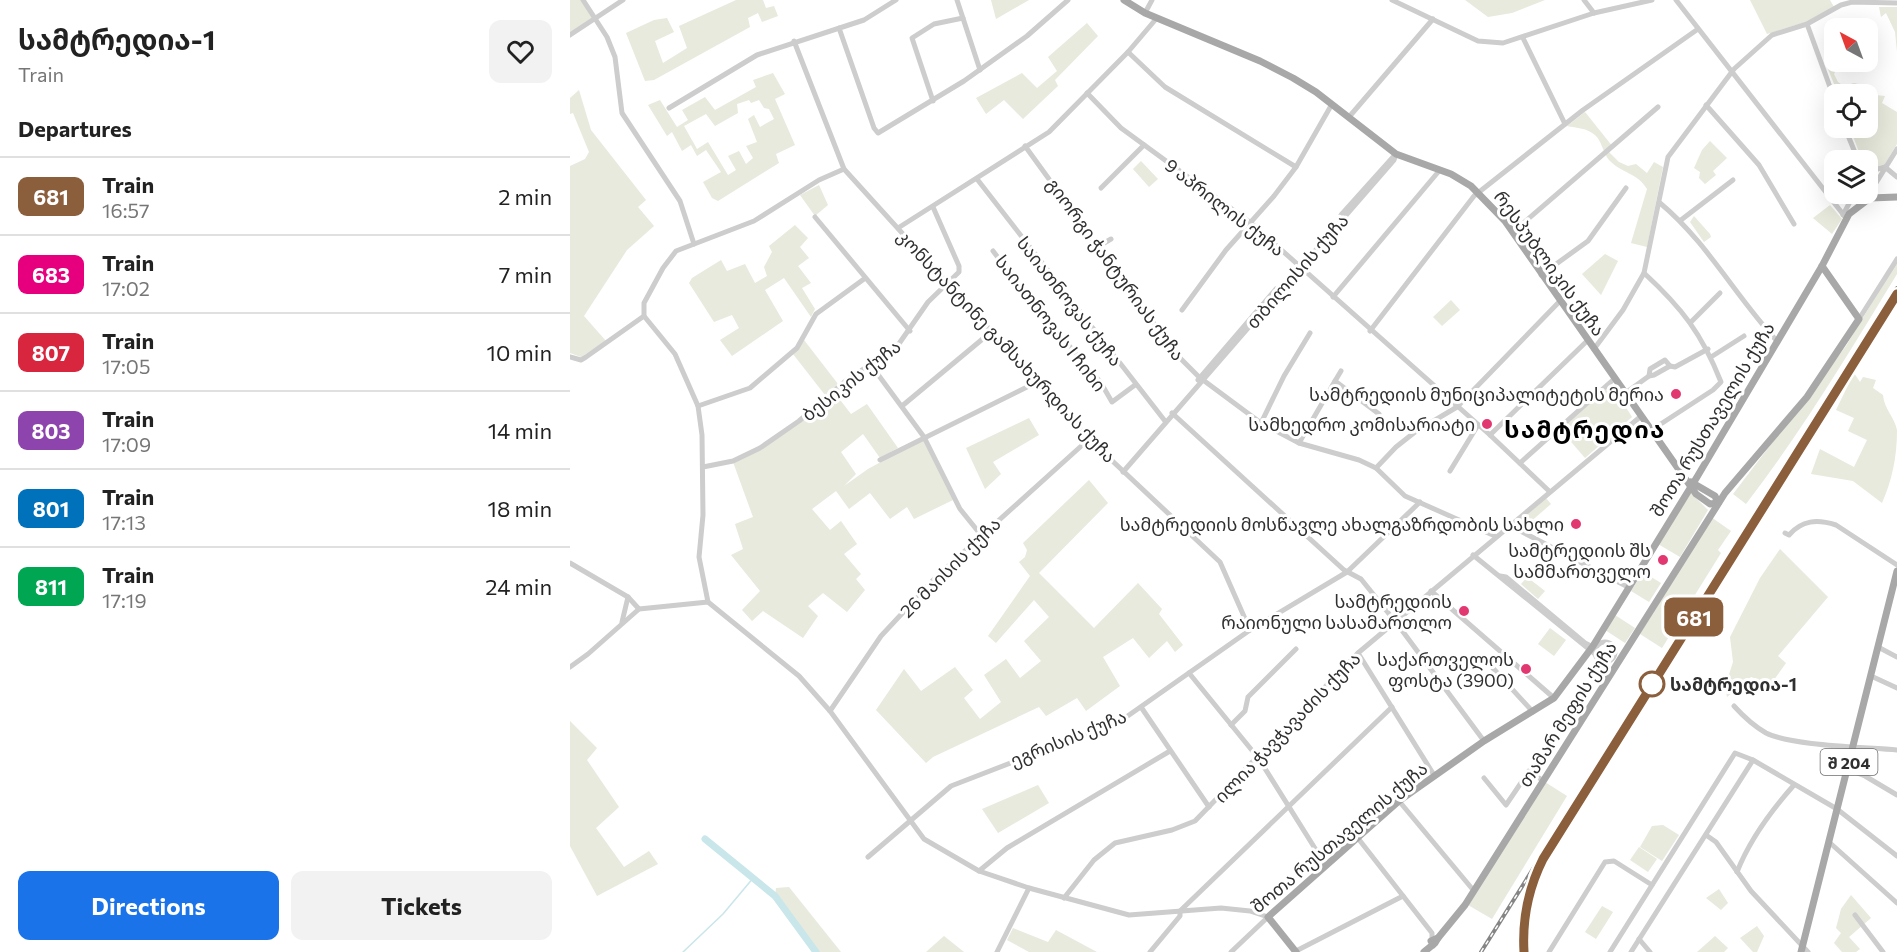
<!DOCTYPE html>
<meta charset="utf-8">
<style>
:root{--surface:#fff;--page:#f2f2f2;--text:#222;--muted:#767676;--line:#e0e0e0;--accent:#1a73e8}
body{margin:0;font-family:Commissioner,"Noto Sans Georgian",sans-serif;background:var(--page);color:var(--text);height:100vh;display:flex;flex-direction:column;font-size:22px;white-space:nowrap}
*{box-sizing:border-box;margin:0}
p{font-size:20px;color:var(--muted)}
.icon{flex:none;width:33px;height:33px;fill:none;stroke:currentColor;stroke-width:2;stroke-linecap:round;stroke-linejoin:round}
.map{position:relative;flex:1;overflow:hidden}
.details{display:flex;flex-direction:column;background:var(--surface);width:570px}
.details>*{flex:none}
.badge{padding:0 12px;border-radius:9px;font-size:21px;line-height:39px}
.needle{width:39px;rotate:319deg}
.buttons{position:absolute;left:1254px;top:18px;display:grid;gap:12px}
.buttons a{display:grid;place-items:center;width:54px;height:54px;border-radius:12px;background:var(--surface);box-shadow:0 6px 24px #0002;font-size:30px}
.map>.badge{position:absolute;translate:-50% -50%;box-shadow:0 0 0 3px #fff}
h2{padding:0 18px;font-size:22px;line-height:54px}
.round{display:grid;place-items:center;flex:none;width:63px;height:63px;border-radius:12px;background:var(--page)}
.summary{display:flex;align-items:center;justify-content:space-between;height:102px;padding:0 18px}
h1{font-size:28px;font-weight:700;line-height:45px}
.button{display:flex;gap:12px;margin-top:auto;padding:12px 18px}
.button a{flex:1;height:69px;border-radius:12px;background:var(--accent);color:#fff;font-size:24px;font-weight:700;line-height:69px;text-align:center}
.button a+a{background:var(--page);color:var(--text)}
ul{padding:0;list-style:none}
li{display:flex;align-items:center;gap:18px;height:78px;padding:0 18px;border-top:2px solid var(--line)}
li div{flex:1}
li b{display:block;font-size:22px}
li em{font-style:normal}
li .badge{min-width:66px;font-weight:700;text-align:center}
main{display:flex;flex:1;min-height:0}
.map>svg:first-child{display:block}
</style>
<main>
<section class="details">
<div class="summary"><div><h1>სამტრედია-1</h1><p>Train</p></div><a class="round"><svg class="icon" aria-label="heart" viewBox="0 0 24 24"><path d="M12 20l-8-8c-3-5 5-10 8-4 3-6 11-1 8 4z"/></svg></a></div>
<h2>Departures</h2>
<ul>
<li><span class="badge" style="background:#8b5e3c;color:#fff">681</span><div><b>Train</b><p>16:57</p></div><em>2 min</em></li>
<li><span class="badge" style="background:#e6007e;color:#fff">683</span><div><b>Train</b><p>17:02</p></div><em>7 min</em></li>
<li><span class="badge" style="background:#d7263d;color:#fff">807</span><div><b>Train</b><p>17:05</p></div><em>10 min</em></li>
<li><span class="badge" style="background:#8e44ad;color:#fff">803</span><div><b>Train</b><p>17:09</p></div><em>14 min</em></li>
<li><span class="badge" style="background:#0072bc;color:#fff">801</span><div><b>Train</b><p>17:13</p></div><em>18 min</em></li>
<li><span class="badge" style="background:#00a651;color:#fff">811</span><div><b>Train</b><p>17:19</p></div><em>24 min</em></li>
</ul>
<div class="button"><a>Directions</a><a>Tickets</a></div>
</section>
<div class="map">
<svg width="1327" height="952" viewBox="0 0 1327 952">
<rect width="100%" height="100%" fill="#fff"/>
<g fill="#e7eadc" fill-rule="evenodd">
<polygon points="0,0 11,0 23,18 0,33"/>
<polygon points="166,0 193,0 196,8 204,6 208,16 192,22 188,13 178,18 180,27 84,80 75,81 56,33 84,20 97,18 104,32 85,41 93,63 117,48 109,26"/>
<polygon points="421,0 459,0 426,19"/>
<polygon points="895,0 975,0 942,13 918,17"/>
<polygon points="1180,0 1260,0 1264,7 1239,21 1197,34"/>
<polygon points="1309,7 1327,7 1327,52 1325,32 1316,13 1311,17"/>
<polygon points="517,23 528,36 485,80 488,86 453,119 434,100 416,114 406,98 452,73 467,88 487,71 478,57"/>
<polygon points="1264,58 1268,66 1264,74 1268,82 1274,86 1284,83 1300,87 1306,95 1315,96 1312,103 1327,112 1327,144 1315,164 1300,169 1298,160 1292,160 1280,128 1298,128 1298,94 1268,94 1256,64"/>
<path d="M 203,73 L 215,94 L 205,99 L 225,145 L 206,154 L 209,163 L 148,201 L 142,198 L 133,182 L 151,172 L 136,150 L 127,156 L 121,145 L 112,151 L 102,132 L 97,136 L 78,105 L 90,100 L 107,127 L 118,120 L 112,110 L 135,97 L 145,110 L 186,87 L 183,80 ZM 179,100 L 181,103 L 189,100 L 194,108 L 199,109 L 204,119 L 190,127 L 184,115 L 178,119 L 187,142 L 176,146 L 183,158 L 176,164 L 169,151 L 158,156 L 166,170 L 158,175 L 138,142 L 127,149 L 114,126 L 136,114 L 145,126 L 168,113 L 167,104 Z"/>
<polygon points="9,90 21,130 76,200 68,207 84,226 57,250 14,316 36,341 11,357 0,353 0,166 15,159 19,152 3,113 0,114 0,98"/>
<path d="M 1015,112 L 1043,147 L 1039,152 L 1049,162 L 1058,166 L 1066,164 L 1077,173 L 1084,162 L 1093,167 L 1077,247 L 1061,243 L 1077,189 C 1068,173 1051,173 1039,160 C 1033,153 1032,141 1025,135 C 1017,128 1007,128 997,126 Z"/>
<polygon points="1140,141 1157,158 1143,171 1146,175 1135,184 1129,178 1130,172 1124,168 1132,150"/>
<polygon points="571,161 588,179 579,187 563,169"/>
<polygon points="249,185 258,205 245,216 230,195"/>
<polygon points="1260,205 1272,219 1262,234 1243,218"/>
<polygon points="1124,216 1140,234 1141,237 1134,242 1120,222"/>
<polygon points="225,225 238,238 230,247 239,258 228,266 241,283 232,288 245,309 241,317 214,278 195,290 213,321 162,356 150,340 169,328 162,315 144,322 119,283 122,278 151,260 157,271 175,264 185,283 197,276 194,267 202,252 199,246"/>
<polygon points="1035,254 1048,261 1031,295 1012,274"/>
<path d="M 1327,261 L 1327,274 C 1279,353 1232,431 1176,504 L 1163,494 L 1276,346 Z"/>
<polygon points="881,300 890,310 872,326 863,317"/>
<polygon points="234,340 268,384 255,395 223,354"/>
<path d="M 1284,373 L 1290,382 L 1293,377 L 1306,380 L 1303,388 L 1313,395 C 1314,409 1325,418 1327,430 C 1327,457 1322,480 1312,503 L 1283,481 L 1241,474 L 1250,449 L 1284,467 L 1297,440 L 1278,431 L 1284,418 L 1266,410 Z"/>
<polygon points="1036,387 1045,390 1062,417 1015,458 990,429"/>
<polygon points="264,392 281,414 297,404 328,448 310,458 293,434 271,452 286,474 274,486 298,469 353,439 383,500 344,519 337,507 320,519 300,493 279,509 266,491 242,509 260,530 271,521 287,544 274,554 291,574 286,579 295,590 277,612 253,593 238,606 248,616 233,638 193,611 182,621 172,610 190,591 161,555 173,549 165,524 183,517 163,462 197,446"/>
<polygon points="459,418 469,435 423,462 431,474 415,489 396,448"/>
<polygon points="519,480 538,503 469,573 524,628 568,583 592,609 589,614 613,645 605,652 597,641 579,658 563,638 533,657 550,686 516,711 507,698 476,716 469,707 363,757 356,763 306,710 334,669 351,691 385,667 403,690 394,698 410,719 431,702 414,675 436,659 450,678 471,661 454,641 479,617 464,600 426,643 418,636 460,576 449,562 455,557 457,550 453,543"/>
<polygon points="1121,493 1138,510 1110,557 1088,544"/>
<polygon points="976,498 981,504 958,524 960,527 949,521"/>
<polygon points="1141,517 1161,531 1148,550 1151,553 1092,648 1070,634"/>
<polygon points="1210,549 1258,597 1208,656 1216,663 1201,684 1181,677 1157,697 1155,687 1163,662 1160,637 1190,578"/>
<polygon points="1073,572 1091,583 1079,602 1061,591"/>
<polygon points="957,577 975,591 968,599 951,584"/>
<polygon points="1045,615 1065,628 1055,643 1035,630"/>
<polygon points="980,628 996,640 984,656 968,644"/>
<polygon points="0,721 27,748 17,760 49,807 26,828 54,867 79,851 88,864 27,896 0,846"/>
<polygon points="975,782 997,796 922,919 898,905"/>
<polygon points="468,785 479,803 428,833 412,809"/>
<polygon points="1093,825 1109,835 1092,861 1070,847 1082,826"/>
<polygon points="1069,847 1087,859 1078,872 1060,860"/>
<polygon points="219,887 271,952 246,952 205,896 206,888"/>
<polygon points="1149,889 1158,903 1151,910 1136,898"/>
<polygon points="1281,895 1301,918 1279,937 1290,949 1286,952 1272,952 1264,943 1271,933 1266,928 1271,909"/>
<polygon points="1032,906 1043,912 1026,939 1015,932"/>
<polygon points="1187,926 1194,936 1187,952 1183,952 1170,938"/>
<polygon points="443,928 478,942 486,930 527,952 459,952 437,940"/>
<polygon points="374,936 394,952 356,952"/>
<polygon points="1145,936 1158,948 1154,952 1127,952"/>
</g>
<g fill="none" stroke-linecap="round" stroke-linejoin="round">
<polyline stroke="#c9e6ea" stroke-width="1.5" points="113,952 153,914 184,877"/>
<polyline stroke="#c9e6ea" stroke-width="7" points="135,839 205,896 246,952"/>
<g stroke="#cdcdcd" stroke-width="5">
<polyline points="13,0 37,37 45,57 52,113 110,201 124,244"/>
<polyline points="387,0 410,70"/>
<polyline points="822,0 908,41 933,43 1024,13 1082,0"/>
<polyline points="1014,0 1024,13"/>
<polyline points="1106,0 1276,218"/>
<polyline points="575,13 582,0"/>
<polyline points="1237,24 1264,98"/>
<polyline points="269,28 304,128 308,133 394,81 457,36 498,0"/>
<polyline points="0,35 53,0"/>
<polyline points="953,38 995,124"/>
<polyline points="224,41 274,169 519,439 650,562 680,630"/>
<polyline points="558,52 595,87 726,167"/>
<polyline points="517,93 551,128 681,223 920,435 979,491"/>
<polyline points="363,101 342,38 364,24 393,18"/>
<polyline points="1136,105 1189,165 1224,224"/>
<polyline points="99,108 187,55 294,20 326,0"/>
<polyline points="779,117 863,19"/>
<polyline points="1275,128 1288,160"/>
<polyline points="455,146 606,354 629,377 691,423 729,443 789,460 806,468 835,496 925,536"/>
<polyline points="1315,167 1327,177"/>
<polyline points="1298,177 1304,170 1315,167"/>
<polyline points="407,179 595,421"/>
<polyline points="531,188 574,145"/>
<polyline points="1300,198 1301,191 1327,149"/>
<path d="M 1090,203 C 1137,242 1166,297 1207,341"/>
<polyline points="771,215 824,156"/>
<polyline points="1273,215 1284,194"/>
<polyline points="245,217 340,331"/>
<polyline points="1111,220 1163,180"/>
<polyline points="328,228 479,132 558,52 586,19"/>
<polyline points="943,232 1088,107"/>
<polyline points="529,246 541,239"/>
<polyline points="423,251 470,312 531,383 542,402 565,385"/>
<path d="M 1074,273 C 1112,308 1132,334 1151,382 L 1143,390 L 1080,431"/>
<polyline points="971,275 1018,241 1056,188"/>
<polyline points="763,297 869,171"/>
<polyline points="612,310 656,250 704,196 726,167 762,104"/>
<polyline points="74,316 105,354 128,406 132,435 133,515 129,557 138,602"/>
<polyline points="1289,319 1327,259"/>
<polyline points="1121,322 1150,293"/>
<polyline points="800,331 904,196 1013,110 1128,29"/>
<polyline points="1024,349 1053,310 1074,273 1098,157 1164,69 1202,35 1237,24 1271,5 1282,2 1327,3"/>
<polyline points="0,357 11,360 16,357 74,316 74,303 93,268 106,251 184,221 249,180 274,169"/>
<polyline points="1141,357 1174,336"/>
<polyline points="301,365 354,437 390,509 411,535"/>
<polyline points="1079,376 1080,369 1095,360 1100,366"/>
<polyline points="628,380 706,289"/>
<polyline points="765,381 771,371"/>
<polyline points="1054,394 1079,376 1084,375 1100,366 1105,367 1138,349"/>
<polyline points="128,406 180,388 227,348 246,314 294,279"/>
<polyline points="332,406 421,332"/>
<polyline points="602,413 774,570 791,579 828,625 914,741"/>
<polyline points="691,423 714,376 740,333"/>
<polyline points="920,435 1018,340"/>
<polyline points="729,443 765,381 809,414"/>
<polyline points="310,460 467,382"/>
<polyline points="950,463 1044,379"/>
<polyline points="133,467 163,461 190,448 229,421 278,379 326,348 358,302 389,272 389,266 363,207"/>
<polyline points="806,468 826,447 845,432 887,407 989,302"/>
<polyline points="880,471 908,425"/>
<polyline points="553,472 824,160 826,154"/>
<polyline points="939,525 1058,587"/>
<path d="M 1215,533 L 1219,535 C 1232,520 1247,519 1266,525 L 1327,565"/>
<polyline points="903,555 1025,654"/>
<polyline points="0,563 58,597 69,609"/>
<polyline points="930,576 936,577 1015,643 1021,646 1029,643"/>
<polyline points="861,591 984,698"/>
<polyline points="52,622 58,597"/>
<circle cx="1035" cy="652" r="10"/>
<polyline points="1308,647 1327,657"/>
<polyline points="788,653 864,775"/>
<polyline points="921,666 963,712"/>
<polyline points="0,667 18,654 69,609 138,602 229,676 260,711 354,839 409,871 459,888 559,915 651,908 680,911 698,917 661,952"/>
<polyline points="619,673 689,759 756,866"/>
<polyline points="1301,676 1327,688"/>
<path d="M 1164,706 C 1173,716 1184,726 1196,733 C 1222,746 1296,747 1327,750"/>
<polyline points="571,707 639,807"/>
<polyline points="260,711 311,636 367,576 519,439"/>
<polyline points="661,725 675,711 678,697 726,649"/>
<polyline points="1277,769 1295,776 1327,795"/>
<polyline points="914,778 936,805 959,771 972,780"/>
<polyline points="829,801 904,891"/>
<polyline points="1136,835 1146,842 1181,891 1238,952"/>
<polyline points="787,837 862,933 862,940"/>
<polyline points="1259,842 1327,903"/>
<polyline points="298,857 381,786 552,720 680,630 777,572 850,502"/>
<polyline points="409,871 437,848 600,751"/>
<path d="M 1167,872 C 1180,839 1200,812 1224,785"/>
<polyline points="494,898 524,860 545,843 602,830 625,821 788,653 1070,417"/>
<polyline points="1285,915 1313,952"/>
<polyline points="1069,939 1080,952"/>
<polyline points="726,951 833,896"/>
<polyline points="427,952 459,888"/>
<polyline points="580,952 610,916 610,911 822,707"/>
<polyline points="979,952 1035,862 1044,861 1082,885"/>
<polyline points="1040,952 1165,753 1183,760 1267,809 1327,856"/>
<polyline points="1061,952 1183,760"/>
</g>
<g stroke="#a8a8a8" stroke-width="7">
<polyline points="554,0 575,13 690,61 723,78 746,92 826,154 881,174 901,186 935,221 1126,494 1140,504 1148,503"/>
<polyline points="1121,482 1145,496 1148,503"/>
<polyline points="868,938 895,905 1155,493 1237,397 1289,319 1252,266"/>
<polyline points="726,952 698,917 829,801 914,741 984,698 1023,646 1127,477 1252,266 1279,214 1300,198 1327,197"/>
<polyline points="854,952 865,943 868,938 861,941 863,945"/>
<polyline points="1231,952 1327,571"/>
</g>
<g stroke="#858585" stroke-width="4">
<g id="rail">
<polyline points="911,952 1327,288"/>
<polyline points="956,952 957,911 969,873"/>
</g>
</g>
<use href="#rail" stroke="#fff" stroke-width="1.5" stroke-dasharray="4.5" stroke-linecap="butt"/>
</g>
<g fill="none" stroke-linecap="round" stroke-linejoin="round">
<g stroke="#fff" stroke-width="14">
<path id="line" d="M 954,952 C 952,918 958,889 973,859 L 1327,294"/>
</g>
<use href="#line" stroke="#8b5e3c" stroke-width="9"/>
</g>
<g fill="#e23871" stroke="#fff" stroke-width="2">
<circle cx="1106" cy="394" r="6"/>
<circle cx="917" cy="424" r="6"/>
<circle cx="1006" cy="524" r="6"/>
<circle cx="1093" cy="560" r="6"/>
<circle cx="894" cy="611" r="6"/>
<circle cx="956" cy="669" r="6"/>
</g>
<circle fill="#fff" stroke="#8b5e3c" stroke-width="3" cx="1082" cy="684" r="12"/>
<g text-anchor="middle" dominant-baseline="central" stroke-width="6" stroke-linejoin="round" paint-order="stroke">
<rect fill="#fff" stroke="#6e6e6e" stroke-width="1.5" x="1250.5" y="749" width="57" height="26" rx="4.5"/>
<g font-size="16" font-weight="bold" fill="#303030">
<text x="1279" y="762">შ 204</text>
</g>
<g font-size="18" fill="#303030" stroke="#fff">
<text transform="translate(655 207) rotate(38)">9 აპრილის ქუჩა</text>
<text transform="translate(980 263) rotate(54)">რესპუბლიკის ქუჩა</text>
<text transform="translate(546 269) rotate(54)">გიორგი ჭანტურიას ქუჩა</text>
<text transform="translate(727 271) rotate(-49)">თბილისის ქუჩა</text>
<text transform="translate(500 301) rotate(52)">საიათნოვას ქუჩა</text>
<text transform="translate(481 323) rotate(52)">საიათნოვას I ჩიხი</text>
<text transform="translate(437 346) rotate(47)">კონსტანტინე გამსახურდიას ქუჩა</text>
<text transform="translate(281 380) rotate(-38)">ბესიკის ქუჩა</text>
<text transform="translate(1142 419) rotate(-59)">შოთა რუსთაველის ქუჩა</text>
<text transform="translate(380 567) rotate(-45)">26 მაისის ქუჩა</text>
<text transform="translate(997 714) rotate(-58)">თამარ მეფის ქუჩა</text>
<text transform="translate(717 727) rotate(-46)">ილია ჭავჭავაძის ქუჩა</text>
<text transform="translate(498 738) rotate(-22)">ეგრისის ქუჩა</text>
<text transform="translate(769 837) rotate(-40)">შოთა რუსთაველის ქუჩა</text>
</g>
<g font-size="18" fill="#303030" stroke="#fff" text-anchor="end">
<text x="1094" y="394">სამტრედიის მუნიციპალიტეტის მერია</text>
<text x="905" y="424">სამხედრო კომისარიატი</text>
<text x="994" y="524">სამტრედიის მოსწავლე ახალგაზრდობის სახლი</text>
<text x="1081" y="550">სამტრედიის შს<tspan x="1081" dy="21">სამმართველო</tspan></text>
<text x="882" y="601">სამტრედიის<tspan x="882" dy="21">რაიონული სასამართლო</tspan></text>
<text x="944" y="659">საქართველოს<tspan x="944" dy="21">ფოსტა (3900)</tspan></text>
</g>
<g font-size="18" font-weight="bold" fill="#303030" stroke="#fff" text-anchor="start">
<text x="1100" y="684">სამტრედია-1</text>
</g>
<g font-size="24" font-weight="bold" letter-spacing="1.5" fill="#000" stroke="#fff">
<text x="1015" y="428">სამტრედია</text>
</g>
</g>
</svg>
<div class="buttons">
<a><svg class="needle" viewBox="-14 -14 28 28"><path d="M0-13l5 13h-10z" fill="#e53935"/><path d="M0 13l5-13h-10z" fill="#767676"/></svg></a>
<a><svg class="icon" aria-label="locate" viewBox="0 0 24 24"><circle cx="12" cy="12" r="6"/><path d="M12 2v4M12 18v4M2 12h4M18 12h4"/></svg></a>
<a><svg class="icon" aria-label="layers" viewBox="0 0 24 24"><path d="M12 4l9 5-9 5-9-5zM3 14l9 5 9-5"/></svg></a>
</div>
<b class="badge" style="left:1124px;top:617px;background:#8b5e3c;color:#fff">681</b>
</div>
</main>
